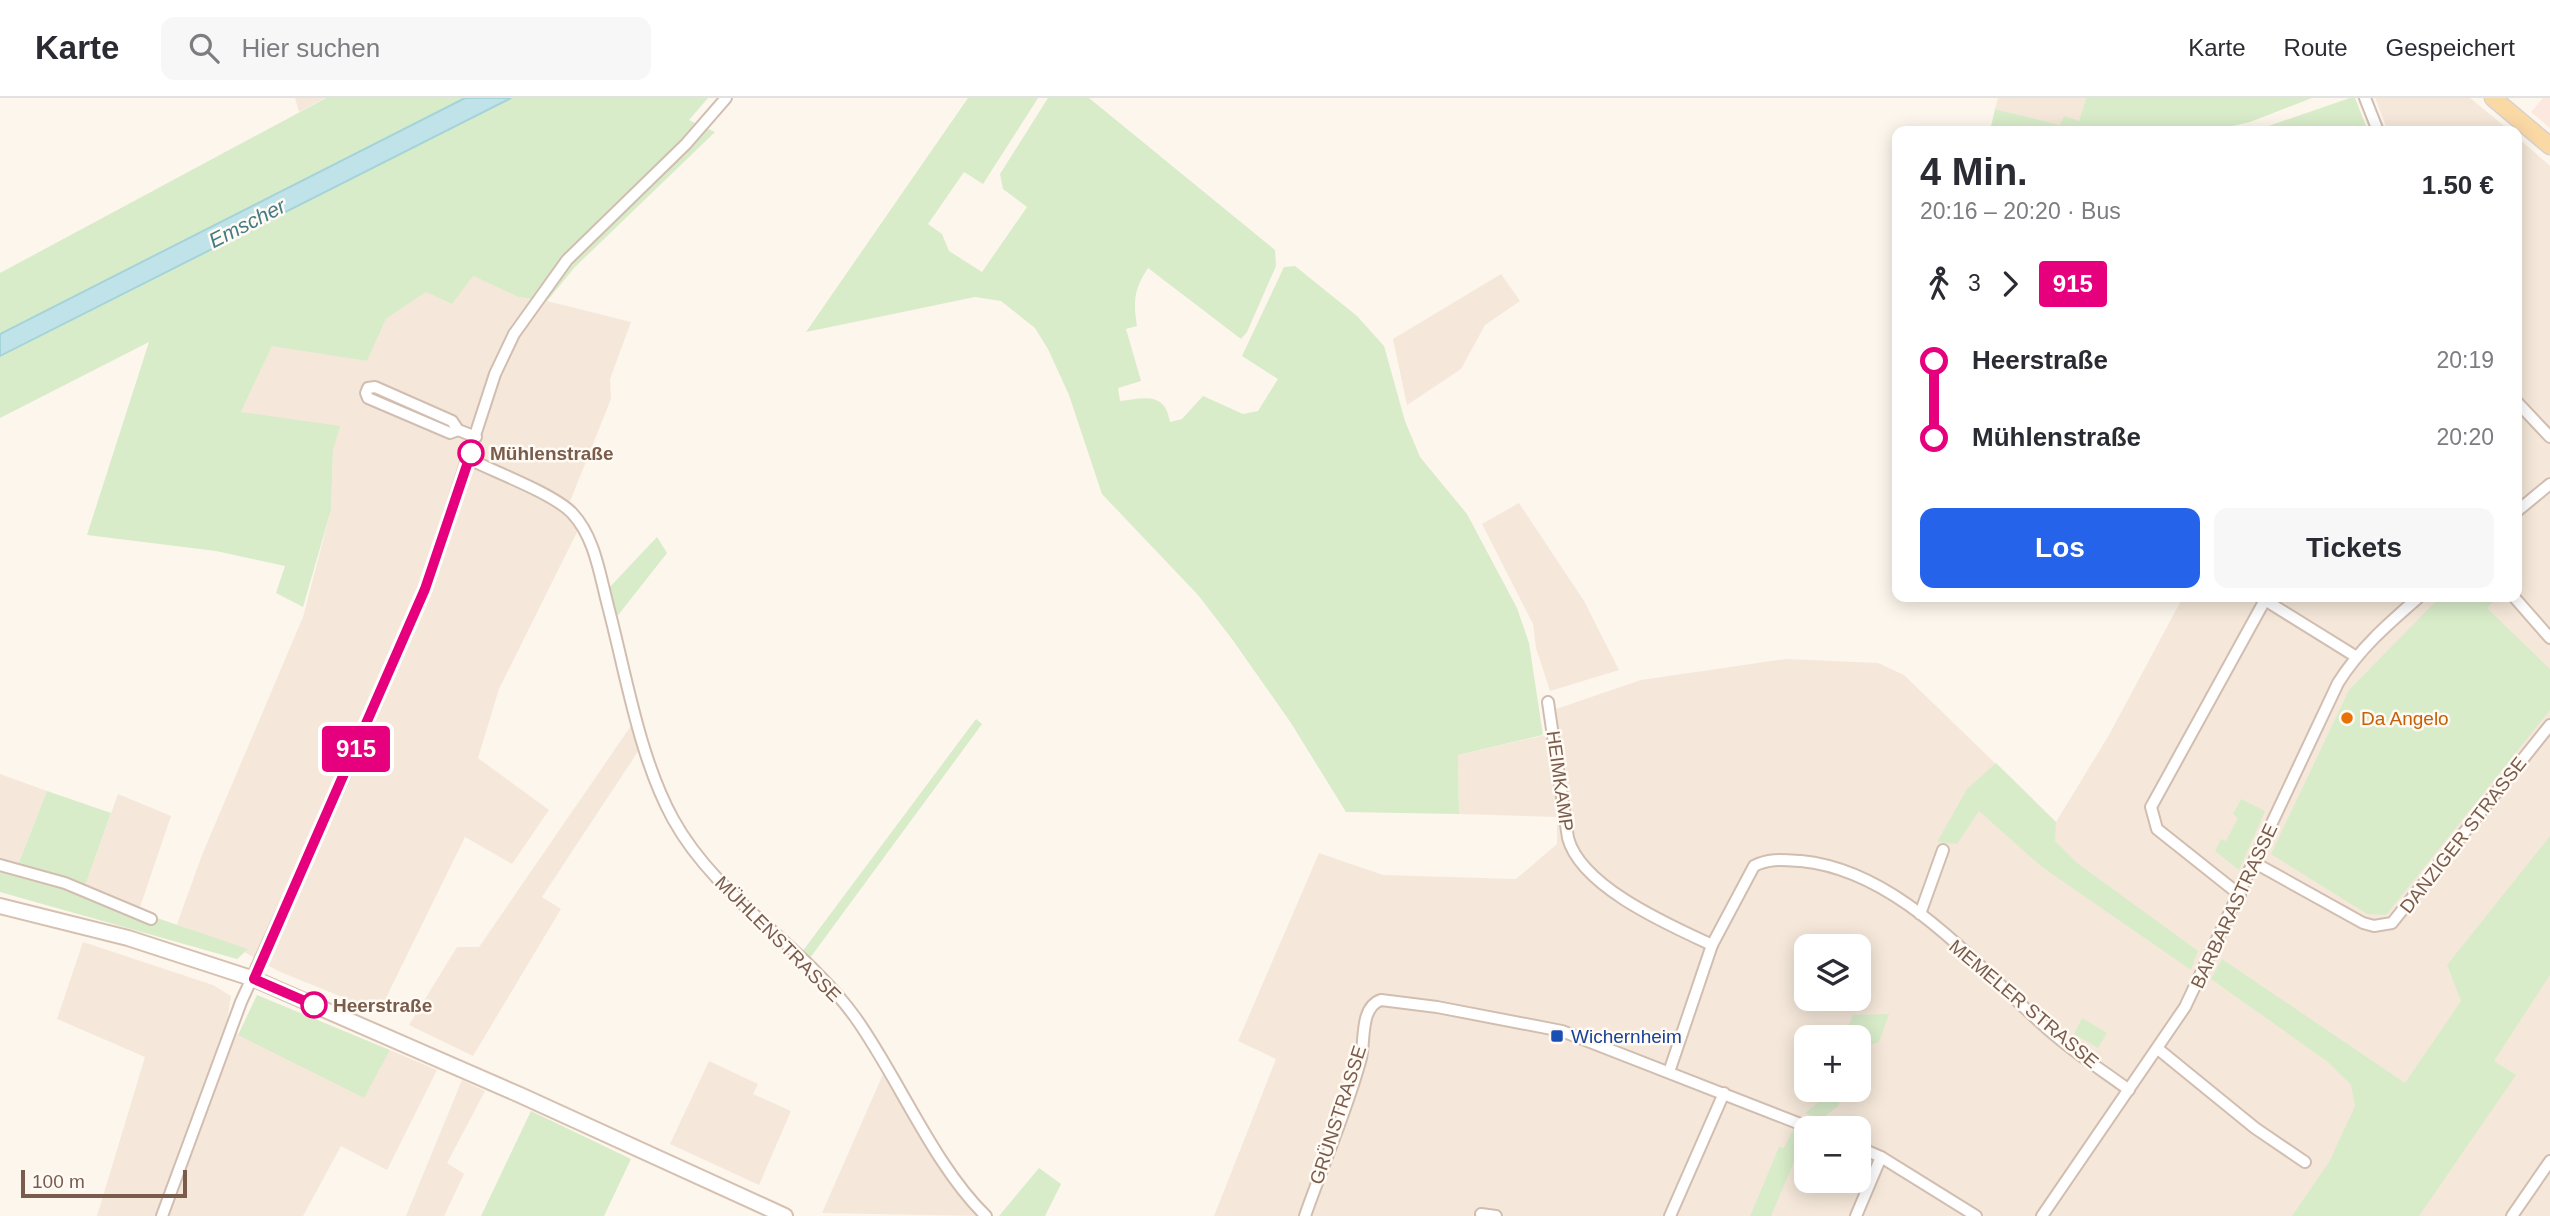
<!DOCTYPE html>
<html lang="de">
<meta charset="utf-8">
<style>
:root{--surface:#fff;--page:#f7f7f7;--text:#2b2b33;--muted:#7c7c81;--line:#e1e1e2;--accent:#2563eb}
body{margin:0;font-family:Arial,sans-serif;background:var(--page);color:var(--text);height:100vh;display:flex;flex-direction:column;font-size:26px;white-space:nowrap}
*{box-sizing:border-box;margin:0}
p{font-size:23px;color:var(--muted)}
.icon{flex:none;width:38px;height:38px;fill:none;stroke:currentColor;stroke-width:2;stroke-linecap:round;stroke-linejoin:round}
.map{position:relative;flex:1;overflow:hidden}
.drawer{position:absolute;left:1892px;top:28px;width:630px;height:476px;display:flex;flex-direction:column;background:var(--surface);border-radius:14px;box-shadow:0 4px 18px #0003}
.drawer>*{flex:none}
.badge{padding:0 14px;border-radius:5px;font-size:24px;line-height:46px}
.controls{position:absolute;left:1794px;top:836px;display:grid;gap:14px}
.controls a{display:grid;place-items:center;width:77px;height:77px;border-radius:14px;background:var(--surface);box-shadow:0 4px 18px #0003;font-size:35px}
.scale{position:absolute;left:21px;bottom:18px;width:166px;box-sizing:border-box;padding-left:7px;border:4px solid #7a5c4d;border-top:0;font-size:19px;line-height:24px;white-space:nowrap;color:#7a5c4d;-webkit-text-stroke:5px #fffaf3;paint-order:stroke}
.map>.badge{position:absolute;translate:-50% -50%;box-shadow:0 0 0 4px #fff}
.legs{display:flex;align-items:center;gap:10px;height:77px;padding:0 28px;font-size:23px}
.legs p{margin-inline-start:auto}
.overview{display:flex;align-items:center;justify-content:space-between;height:119px;padding:0 28px}
h1{font-size:38px;font-weight:600;line-height:52px}
.cta{display:flex;gap:14px;margin-top:auto;padding:14px 28px}
.cta a{flex:1;height:80px;border-radius:14px;background:var(--accent);color:#fff;font-size:28px;font-weight:600;line-height:80px;text-align:center}
.cta a+a{background:var(--page);color:var(--text)}
ul{padding:0 28px;list-style:none}
li{display:flex;align-items:center;gap:24px;height:77px;font-size:26px}
li i{display:grid;place-items:center;width:10px;height:100%;margin:0 9px;background:currentColor}
li i::after{content:'';width:18px;height:18px;margin:-9px;border:5px solid;border-radius:50%;background:var(--surface)}
li p{margin-inline-start:auto}
li:first-child i{background:linear-gradient(#0000 50%,currentColor 0)}
li:last-child i{background:linear-gradient(currentColor 50%,#0000 0)}
header{display:flex;align-items:center;gap:42px;box-sizing:border-box;height:98px;padding:0 35px;background:var(--surface);border-bottom:2px solid var(--line)}
header strong{font-size:33px}
nav{display:flex;gap:38px;margin-inline-start:auto;font-size:24px}
.search{width:490px;height:63px;background:var(--page);display:flex;align-items:center;gap:18px;box-sizing:border-box;padding:0 24px;border-radius:14px;color:var(--muted);font-size:26px}
.map>svg:first-child{display:block}
</style>
<header>
<strong>Karte</strong>
<div class="search"><svg class="icon" aria-label="search" viewBox="0 0 24 24"><circle cx="10" cy="10" r="6"/><path d="M15 15l6 6"/></svg>Hier suchen</div>
<nav><a>Karte</a><a>Route</a><a>Gespeichert</a></nav>
</header>
<div class="map">
<svg width="2550" height="1118" viewBox="0 0 2550 1118">
<rect width="100%" height="100%" fill="#fdf6ec"/>
<g fill="#f5e8da" fill-rule="evenodd">
<polygon points="295,0 325,0 299,14"/>
<polygon points="1998,0 2086,0 2079,23 2060,27 1995,11"/>
<polygon points="2375,0 2470,0 2510,33 2388,33"/>
<path d="M 2517,39 L 2550,68 L 2550,1118 L 1214,1118 L 1276,961 L 1238,943 L 1319,755 L 1383,777 L 1516,781 L 1557,746 L 1557,719 L 1459,716 L 1458,657 L 1559,634 L 1556,611 L 1641,582 L 1786,561 L 1878,565 L 1904,577 L 2056,724 L 2109,637 L 2183,499 L 2516,499 ZM 1806,849 L 1858,849 L 1858,901 L 1806,901 ZM 1806,940 L 1858,940 L 1858,992 L 1806,992 ZM 1806,1031 L 1858,1031 L 1858,1083 L 1806,1083 Z"/>
<polygon points="1501,176 1520,203 1485,227 1461,271 1407,307 1393,241"/>
<polygon points="473,178 518,199 547,203 631,224 610,281 611,301 569,406 579,430 499,591 478,660 549,712 512,766 465,739 379,914 278,873 244,854 247,851 176,829 202,757 303,519 331,412 333,352 241,314 272,247 367,263 386,221 426,194"/>
<polygon points="1519,405 1584,503 1619,572 1550,593 1536,550 1533,526 1482,426"/>
<polygon points="635,622 641,649 542,799 561,811 473,958 409,927 457,849 479,849"/>
<polygon points="0,676 47,693 18,767 0,763"/>
<polygon points="118,696 171,718 139,812 85,788"/>
<polygon points="83,844 213,887 231,898 226,930 363,999 390,952 437,972 387,1072 341,1048 303,1118 97,1118 145,959 57,921"/>
<polygon points="709,963 758,986 753,996 791,1013 759,1087 670,1046"/>
<polygon points="884,974 938,1067 981,1118 822,1115"/>
<polygon points="462,982 485,993 447,1065 464,1076 444,1118 406,1118"/>
</g>
<polygon fill="#fde8e0" points="2543,0 2550,0 2550,30 2531,14"/>
<g fill="#d8ecc9">
<polygon points="326,0 465,0 0,236 0,175"/>
<polygon points="511,0 708,0 689,22 715,34 575,169 547,203 518,199 473,178 452,206 426,194 386,221 367,263 272,248 241,314 340,328 333,352 331,412 303,509 276,495 285,468 216,453 87,437 149,244 0,320 0,258"/>
<path d="M 968,0 L 1038,0 L 983,86 L 964,74 L 928,126 L 942,136 L 949,153 L 982,174 L 1027,109 L 1003,91 L 1000,76 L 1048,0 L 1089,0 L 1275,152 L 1276,168 L 1247,234 L 1241,241 L 1148,170 C 1134,191 1133,203 1137,228 L 1126,231 L 1141,283 L 1118,290 L 1120,303 C 1144,300 1165,293 1170,324 L 1182,321 L 1203,298 L 1243,316 L 1258,313 L 1278,281 L 1242,258 L 1284,169 L 1295,168 L 1357,218 L 1384,248 L 1405,323 L 1420,359 L 1467,416 L 1517,510 L 1529,545 L 1543,637 L 1458,657 L 1459,716 L 1346,714 L 1291,625 L 1232,541 L 1198,497 L 1102,396 L 1069,297 L 1048,251 L 1035,230 L 1001,203 L 975,199 L 806,234 Z"/>
<polygon points="2086,0 2312,0 2250,24 2210,33 1990,33 1995,11 2060,27 2064,18 2079,23"/>
<polygon points="2350,0 2355,0 2368,33 2254,33"/>
<polygon points="657,439 667,455 615,521 607,492"/>
<polygon points="2440,499 2498,499 2487,510 2550,571 2550,612 2386,817 2367,816 2271,756 2349,592"/>
<polygon points="976,621 982,626 810,860 802,854"/>
<polygon points="1996,665 2056,724 2055,743 2077,765 2198,853 2191,872 2042,769 1979,713 1957,746 1937,744 1967,691"/>
<polygon points="47,693 111,715 85,788 18,767"/>
<polygon points="2241,701 2265,713 2239,772 2215,753 2221,741 2226,743 2238,720 2233,716"/>
<polygon points="2550,738 2550,877 2494,963 2516,977 2419,1118 2292,1118 2329,1064 2355,1008 2351,987 2328,964 2211,881 2222,861 2405,985 2461,903 2447,867"/>
<polygon points="0,770 51,784 150,828 157,820 248,851 237,861 0,794"/>
<polygon points="257,897 390,952 364,1000 238,937"/>
<polygon points="1889,916 1879,944 1861,950 1859,955 1858,940 1844,940 1853,917"/>
<polygon points="2082,920 2107,935 2098,950 2074,936"/>
<polygon points="1827,992 1844,992 1838,1008 1821,1021 1805,1015 1825,999"/>
<polygon points="531,1013 631,1061 604,1118 481,1118"/>
<polygon points="1793,1031 1806,1036 1771,1118 1750,1118 1779,1049 1784,1050"/>
<polygon points="1039,1070 1061,1086 1045,1118 999,1118"/>
</g>
<polygon fill="#bfe3e8" stroke="#a5d3da" stroke-width="2" points="465,0 511,0 0,258 0,236"/>
<g fill="none" stroke-linecap="round" stroke-linejoin="round">
<g stroke="#d1beb0" stroke-width="14">
<g id="minor">
<polyline points="2365,0 2378,33"/>
<polyline points="2516,303 2550,339"/>
<polyline points="458,332 450,335 368,300 366,295 368,290 375,289 452,323 458,332 476,339"/>
<path d="M 469,361 C 495,374 554,396 572,415 C 595,439 600,478 608,508 C 626,576 639,659 673,721 C 717,801 802,846 855,919 C 898,979 934,1068 986,1118"/>
<polyline points="2516,414 2550,386"/>
<polyline points="2260,499 2355,558"/>
<polyline points="2514,499 2550,540"/>
<path d="M 1548,604 L 1568,740 C 1581,789 1669,827 1712,847"/>
<polyline points="2255,765 2363,825 2374,828 2392,825 2550,627"/>
<polyline points="0,767 65,785 151,821"/>
<polyline points="2240,797 2157,731 2151,709 2265,502"/>
<polyline points="1920,816 1943,752"/>
<polyline points="2158,951 2255,1030 2305,1064"/>
<path d="M 1669,974 L 1712,847 L 1754,768 C 1769,760 1784,762 1801,763 C 1904,773 1981,875 2056,938 C 2079,958 2105,974 2129,992"/>
<polyline points="1858,1049 1881,1059 1976,1118"/>
<polyline points="1481,1116 1496,1118"/>
<polyline points="162,1118 241,904 348,670 425,491 495,276 514,236 567,162 686,46 726,0"/>
<path d="M 1305,1118 C 1323,1066 1347,1013 1361,960 C 1365,942 1360,909 1381,902 L 1437,909 L 1562,933 L 1813,1031"/>
<polyline points="1670,1118 1724,995"/>
<polyline points="1856,1118 1881,1059"/>
<path d="M 2042,1118 L 2185,909 L 2338,585 C 2360,550 2388,526 2419,499"/>
<polyline points="2512,1118 2550,1063"/>
</g>
</g>
<g stroke="#d6c0b0" stroke-width="18">
<polyline id="secondary" points="0,808 128,840 254,881 520,997 785,1118"/>
</g>
<g stroke="#dad1cd" stroke-width="19">
<polyline id="primary" points="2493,0 2550,48"/>
</g>
<use href="#minor" stroke="#fff" stroke-width="10"/>
<use href="#secondary" stroke="#fff" stroke-width="14"/>
<use href="#primary" stroke="#fbd9a5" stroke-width="16"/>
</g>
<g fill="none" stroke-linecap="round" stroke-linejoin="round">
<g stroke="#fff" stroke-width="16">
<polyline id="line-1" points="314,907 254,881 425,491 471,355"/>
</g>
<use href="#line-1" stroke="#e6007e" stroke-width="10"/>
</g>
<g fill="#fff" stroke="#e6007e" stroke-width="3.5">
<circle cx="471" cy="355" r="12"/>
<circle cx="314" cy="907" r="12"/>
</g>
<circle fill="#e8710a" stroke="#fffaf3" stroke-width="2.5" cx="2347" cy="620" r="7"/>
<rect fill="#1a4fb4" stroke="#fffaf3" stroke-width="2.5" x="1550" y="931" width="14" height="14" rx="3.5"/>
<g text-anchor="middle" dominant-baseline="central" stroke-width="5" stroke-linejoin="round" paint-order="stroke">
<g font-size="19" font-weight="bold" fill="#7a5c4d" stroke="#fffaf3" text-anchor="start">
<text x="490" y="355">Mühlenstraße</text>
<text x="333" y="907">Heerstraße</text>
</g>
<g font-size="19" fill="#c56008" stroke="#fffaf3" text-anchor="start">
<text x="2361" y="620">Da Angelo</text>
</g>
<g font-size="19" fill="#7a5c4d" stroke="#fffaf3">
<text transform="translate(1560 683) rotate(82)">HEIMKAMP</text>
<text transform="translate(2463 737) rotate(-52)">DANZIGER STRASSE</text>
<text transform="translate(2234 808) rotate(-65)">BARBARASTRASSE</text>
<text transform="translate(778 841) rotate(45)">MÜHLENSTRASSE</text>
<text transform="translate(2024 906) rotate(40)">MEMELER STRASSE</text>
<text transform="translate(1338 1017) rotate(-72)">GRÜNSTRASSE</text>
</g>
<g font-size="19" fill="#164399" stroke="#fffaf3" text-anchor="start">
<text x="1571" y="938">Wichernheim</text>
</g>
<g font-size="21" font-style="italic" fill="#437c86" stroke="#fffaf3">
<text transform="translate(247 125) rotate(-27)">Emscher</text>
</g>
</g>
</svg>
<div class="controls">
<a><svg class="icon" aria-label="layers" viewBox="0 0 24 24"><path d="M12 4l9 5-9 5-9-5zM3 14l9 5 9-5"/></svg></a>
<a>+</a>
<a>−</a>
</div>
<div class="scale">100 m</div>
<b class="badge" style="left:356px;top:651px;background:#e6007e;color:#fff">915</b>
<section class="drawer">
<div class="overview"><div><h1>4 Min.</h1><p>20:16 – 20:20 · Bus</p></div><b>1.50 €</b></div>
<div class="legs"><svg class="icon" aria-label="walk" viewBox="0 0 24 24"><circle cx="13" cy="4" r="2"/><path d="M13 8l-2 6 4 7M11 14l-3 7M7 12l3-4h3l4 4"/></svg>3<svg class="icon" aria-label="forward" viewBox="0 0 24 24"><path d="M9 5l7 7-7 7"/></svg><b class="badge" style="background:#e6007e;color:#fff">915</b></div>
<ul>
<li><i style="color:#e6007e"></i><b>Heerstraße</b><p>20:19</p></li>
<li><i style="color:#e6007e"></i><b>Mühlenstraße</b><p>20:20</p></li>
</ul>
<div class="cta"><a>Los</a><a>Tickets</a></div>
</section>
</div>
